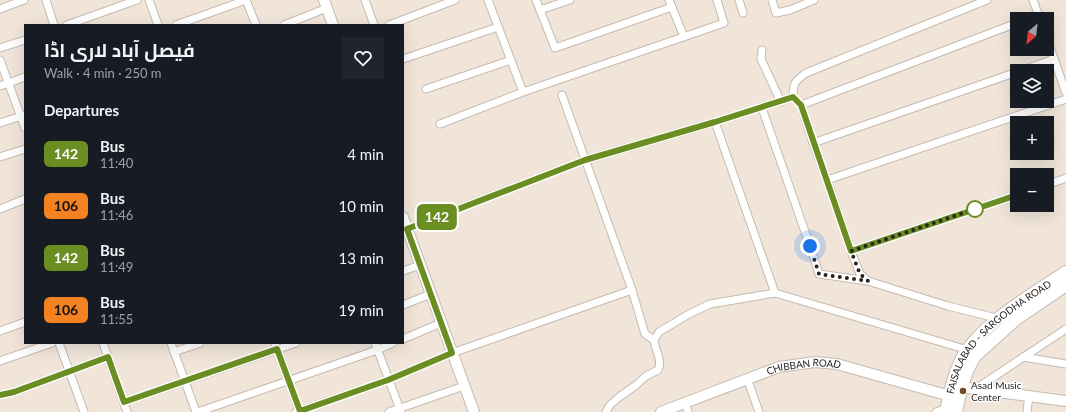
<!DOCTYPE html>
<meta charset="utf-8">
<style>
:root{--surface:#171b24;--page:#20242c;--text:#f1f3f6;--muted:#9ea1a6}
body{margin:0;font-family:Lato,Cairo,sans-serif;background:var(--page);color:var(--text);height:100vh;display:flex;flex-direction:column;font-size:15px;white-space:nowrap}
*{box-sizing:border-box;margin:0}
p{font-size:13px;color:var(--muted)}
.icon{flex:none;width:22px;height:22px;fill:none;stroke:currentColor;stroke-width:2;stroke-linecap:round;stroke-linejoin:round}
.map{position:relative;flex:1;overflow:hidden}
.panel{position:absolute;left:24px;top:24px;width:380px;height:320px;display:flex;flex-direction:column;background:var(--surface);border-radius:0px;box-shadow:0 4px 16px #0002}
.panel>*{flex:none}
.badge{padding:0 8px;border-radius:6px;font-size:14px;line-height:26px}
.needle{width:26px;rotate:208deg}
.controls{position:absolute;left:1010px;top:12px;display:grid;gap:8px}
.controls a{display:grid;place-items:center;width:44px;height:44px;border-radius:0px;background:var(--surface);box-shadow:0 4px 16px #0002;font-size:20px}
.you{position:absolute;width:20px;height:20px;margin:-10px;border:3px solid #fff;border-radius:50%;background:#1a73e8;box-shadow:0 0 0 6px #1a73e833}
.map>.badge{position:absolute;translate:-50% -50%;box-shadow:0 0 0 2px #fff}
h2{padding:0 20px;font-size:15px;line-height:36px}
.round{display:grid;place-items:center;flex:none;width:42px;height:42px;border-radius:0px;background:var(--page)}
.head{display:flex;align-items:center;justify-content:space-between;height:68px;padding:0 20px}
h1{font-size:19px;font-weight:700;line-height:30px}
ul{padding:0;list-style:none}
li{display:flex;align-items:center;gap:12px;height:52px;padding:0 20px}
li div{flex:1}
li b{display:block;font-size:15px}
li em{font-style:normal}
li .badge{min-width:44px;font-weight:700;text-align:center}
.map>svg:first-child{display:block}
</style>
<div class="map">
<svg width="1066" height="412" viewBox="0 0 1066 412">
<rect width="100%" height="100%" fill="#f1e5da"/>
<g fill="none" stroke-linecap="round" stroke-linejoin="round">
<g stroke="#c6bab0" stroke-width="9">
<g id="street">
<polyline points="46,0 54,25"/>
<polyline points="149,0 158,25"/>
<polyline points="246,0 256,25"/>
<polyline points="365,0 374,25"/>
<polyline points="488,0 523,92 724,23 717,0"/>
<polyline points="536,0 555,48 672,7"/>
<polyline points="669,0 684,37"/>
<polyline points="739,0 743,13"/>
<polyline points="772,0 776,13 790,10 814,0"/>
<polyline points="1033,0 1040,19"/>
<polyline points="0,9 24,0"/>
<polyline points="540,10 570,0"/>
<polyline points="1028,19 1039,15"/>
<polyline points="67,25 137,0"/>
<polyline points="176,25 246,0"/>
<polyline points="284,25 327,8"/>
<polyline points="389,25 455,0"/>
<polyline points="1047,39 1066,93"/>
<polyline points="0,48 25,40"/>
<polyline points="762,50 761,59 781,102"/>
<polyline points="403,59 498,27"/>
<polyline points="0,60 25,128"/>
<polyline points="1020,71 1054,59"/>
<polyline points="0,86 25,77"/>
<polyline points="426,89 511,60"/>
<path d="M 562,95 L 632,290 L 645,334 L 654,340 C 655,350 663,361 658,370 L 646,376 L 635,386 L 619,397 L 610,405 L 606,412"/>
<polyline points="762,108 810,246 819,274 868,281"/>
<polyline points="715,122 775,293 968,350"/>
<polyline points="0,123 25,115"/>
<polyline points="440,124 523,92"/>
<polyline points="813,143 801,105 1017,23"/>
<polyline points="0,157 25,149"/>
<polyline points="827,180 813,143 1017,72"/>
<polyline points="1047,185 1066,178"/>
<polyline points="1017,195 851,251 827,180 1066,99"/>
<polyline points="0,209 25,199"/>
<path d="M 403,230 L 585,160 L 715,122 L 793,97 C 793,83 795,81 806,73 L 987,0"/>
<polyline points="851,251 860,274 868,281 948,306 1000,319"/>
<polyline points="403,271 420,265"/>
<polyline points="403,305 431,294"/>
<polyline points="0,331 25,322"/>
<polyline points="403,339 441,323"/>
<polyline points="654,340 659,332 689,314 710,304 775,293"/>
<polyline points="59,343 84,412"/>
<polyline points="103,343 127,412"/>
<polyline points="171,343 196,412"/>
<polyline points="275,343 300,412"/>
<polyline points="375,343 401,412"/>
<polyline points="174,352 200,343"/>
<polyline points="1023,357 1066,364"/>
<polyline points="0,361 52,343"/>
<polyline points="747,378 759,412"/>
<polyline points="977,388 1066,329"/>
<polyline points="0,395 14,392 108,357"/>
<polyline points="124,402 296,343"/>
<polyline points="685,402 688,412"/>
<polyline points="198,412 377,350 393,343"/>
<polyline points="296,412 388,380 452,353 632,290"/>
<polyline points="389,412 464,386"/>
<polyline points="936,412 947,408"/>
<polyline points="1027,412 1029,395"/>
</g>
</g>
<g stroke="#c6bab0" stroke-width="12">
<g id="secondary">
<polyline points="324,0 333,25"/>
<polyline points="403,217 474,412"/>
<polyline points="961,387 1066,401"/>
<path id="s1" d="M 661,412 L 779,367 L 815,362 L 837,364 L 950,396"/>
</g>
</g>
<g stroke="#c6bab0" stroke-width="14">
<g id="primary">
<path id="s2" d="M 946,412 C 950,391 955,366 968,349 C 992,317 1033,294 1066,272"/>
<path d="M 956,412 C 960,392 964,372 976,355 L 1016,319 L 1066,285"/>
</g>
</g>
<use href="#street" stroke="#fff" stroke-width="7"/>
<use href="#secondary" stroke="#fff" stroke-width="10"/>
<use href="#primary" stroke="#fff" stroke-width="12"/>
</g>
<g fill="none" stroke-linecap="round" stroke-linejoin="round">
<g stroke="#fff" stroke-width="9">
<polyline id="line" points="0,395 14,392 108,357 124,402 277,349 300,411 388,380 452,353 407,229 585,160 715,122 793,97 801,105 851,251 1017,195"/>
</g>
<use href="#line" stroke="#6b8e23" stroke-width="6"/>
<polyline stroke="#282320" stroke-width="4" stroke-dasharray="0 7.2" points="810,246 819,274 868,281 860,274 851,251 975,209"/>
</g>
<circle fill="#fff" stroke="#6b8e23" stroke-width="2" cx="975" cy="209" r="8"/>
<circle fill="#734d29" stroke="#fff" stroke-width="1.5" cx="963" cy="391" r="4"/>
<g text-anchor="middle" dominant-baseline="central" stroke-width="3" stroke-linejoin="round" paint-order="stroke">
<g font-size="10" fill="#282320" stroke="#fff">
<text stroke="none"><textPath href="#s2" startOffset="96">FAISALABAD - SARGODHA ROAD</textPath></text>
<text stroke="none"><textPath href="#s1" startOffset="151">CHIBBAN ROAD</textPath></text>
</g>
<g font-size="10" fill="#282320" stroke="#fff" text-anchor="start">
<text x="971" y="385">Asad Music<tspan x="971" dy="12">Center</tspan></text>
</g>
</g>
</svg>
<div class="controls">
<a><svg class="needle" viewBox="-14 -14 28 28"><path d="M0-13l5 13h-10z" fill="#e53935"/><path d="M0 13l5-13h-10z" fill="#9ea1a6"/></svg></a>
<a><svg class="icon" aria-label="layers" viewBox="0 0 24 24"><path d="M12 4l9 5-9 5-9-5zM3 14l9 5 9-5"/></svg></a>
<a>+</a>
<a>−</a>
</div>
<div class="you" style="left:810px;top:246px"></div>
<b class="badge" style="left:437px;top:217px;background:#6b8e23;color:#fff">142</b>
<section class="panel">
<div class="head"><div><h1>فیصل آباد لاری اڈا</h1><p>Walk · 4 min · 250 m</p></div><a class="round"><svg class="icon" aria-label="heart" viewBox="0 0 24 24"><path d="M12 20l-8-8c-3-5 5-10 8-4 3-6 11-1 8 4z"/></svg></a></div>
<h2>Departures</h2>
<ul>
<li><span class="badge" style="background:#6b8e23;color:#fff">142</span><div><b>Bus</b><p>11:40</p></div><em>4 min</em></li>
<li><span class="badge" style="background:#f58220;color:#111">106</span><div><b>Bus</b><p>11:46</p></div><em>10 min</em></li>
<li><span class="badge" style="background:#6b8e23;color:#fff">142</span><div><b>Bus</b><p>11:49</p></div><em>13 min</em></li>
<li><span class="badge" style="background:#f58220;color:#111">106</span><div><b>Bus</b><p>11:55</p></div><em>19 min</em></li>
</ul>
</section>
</div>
